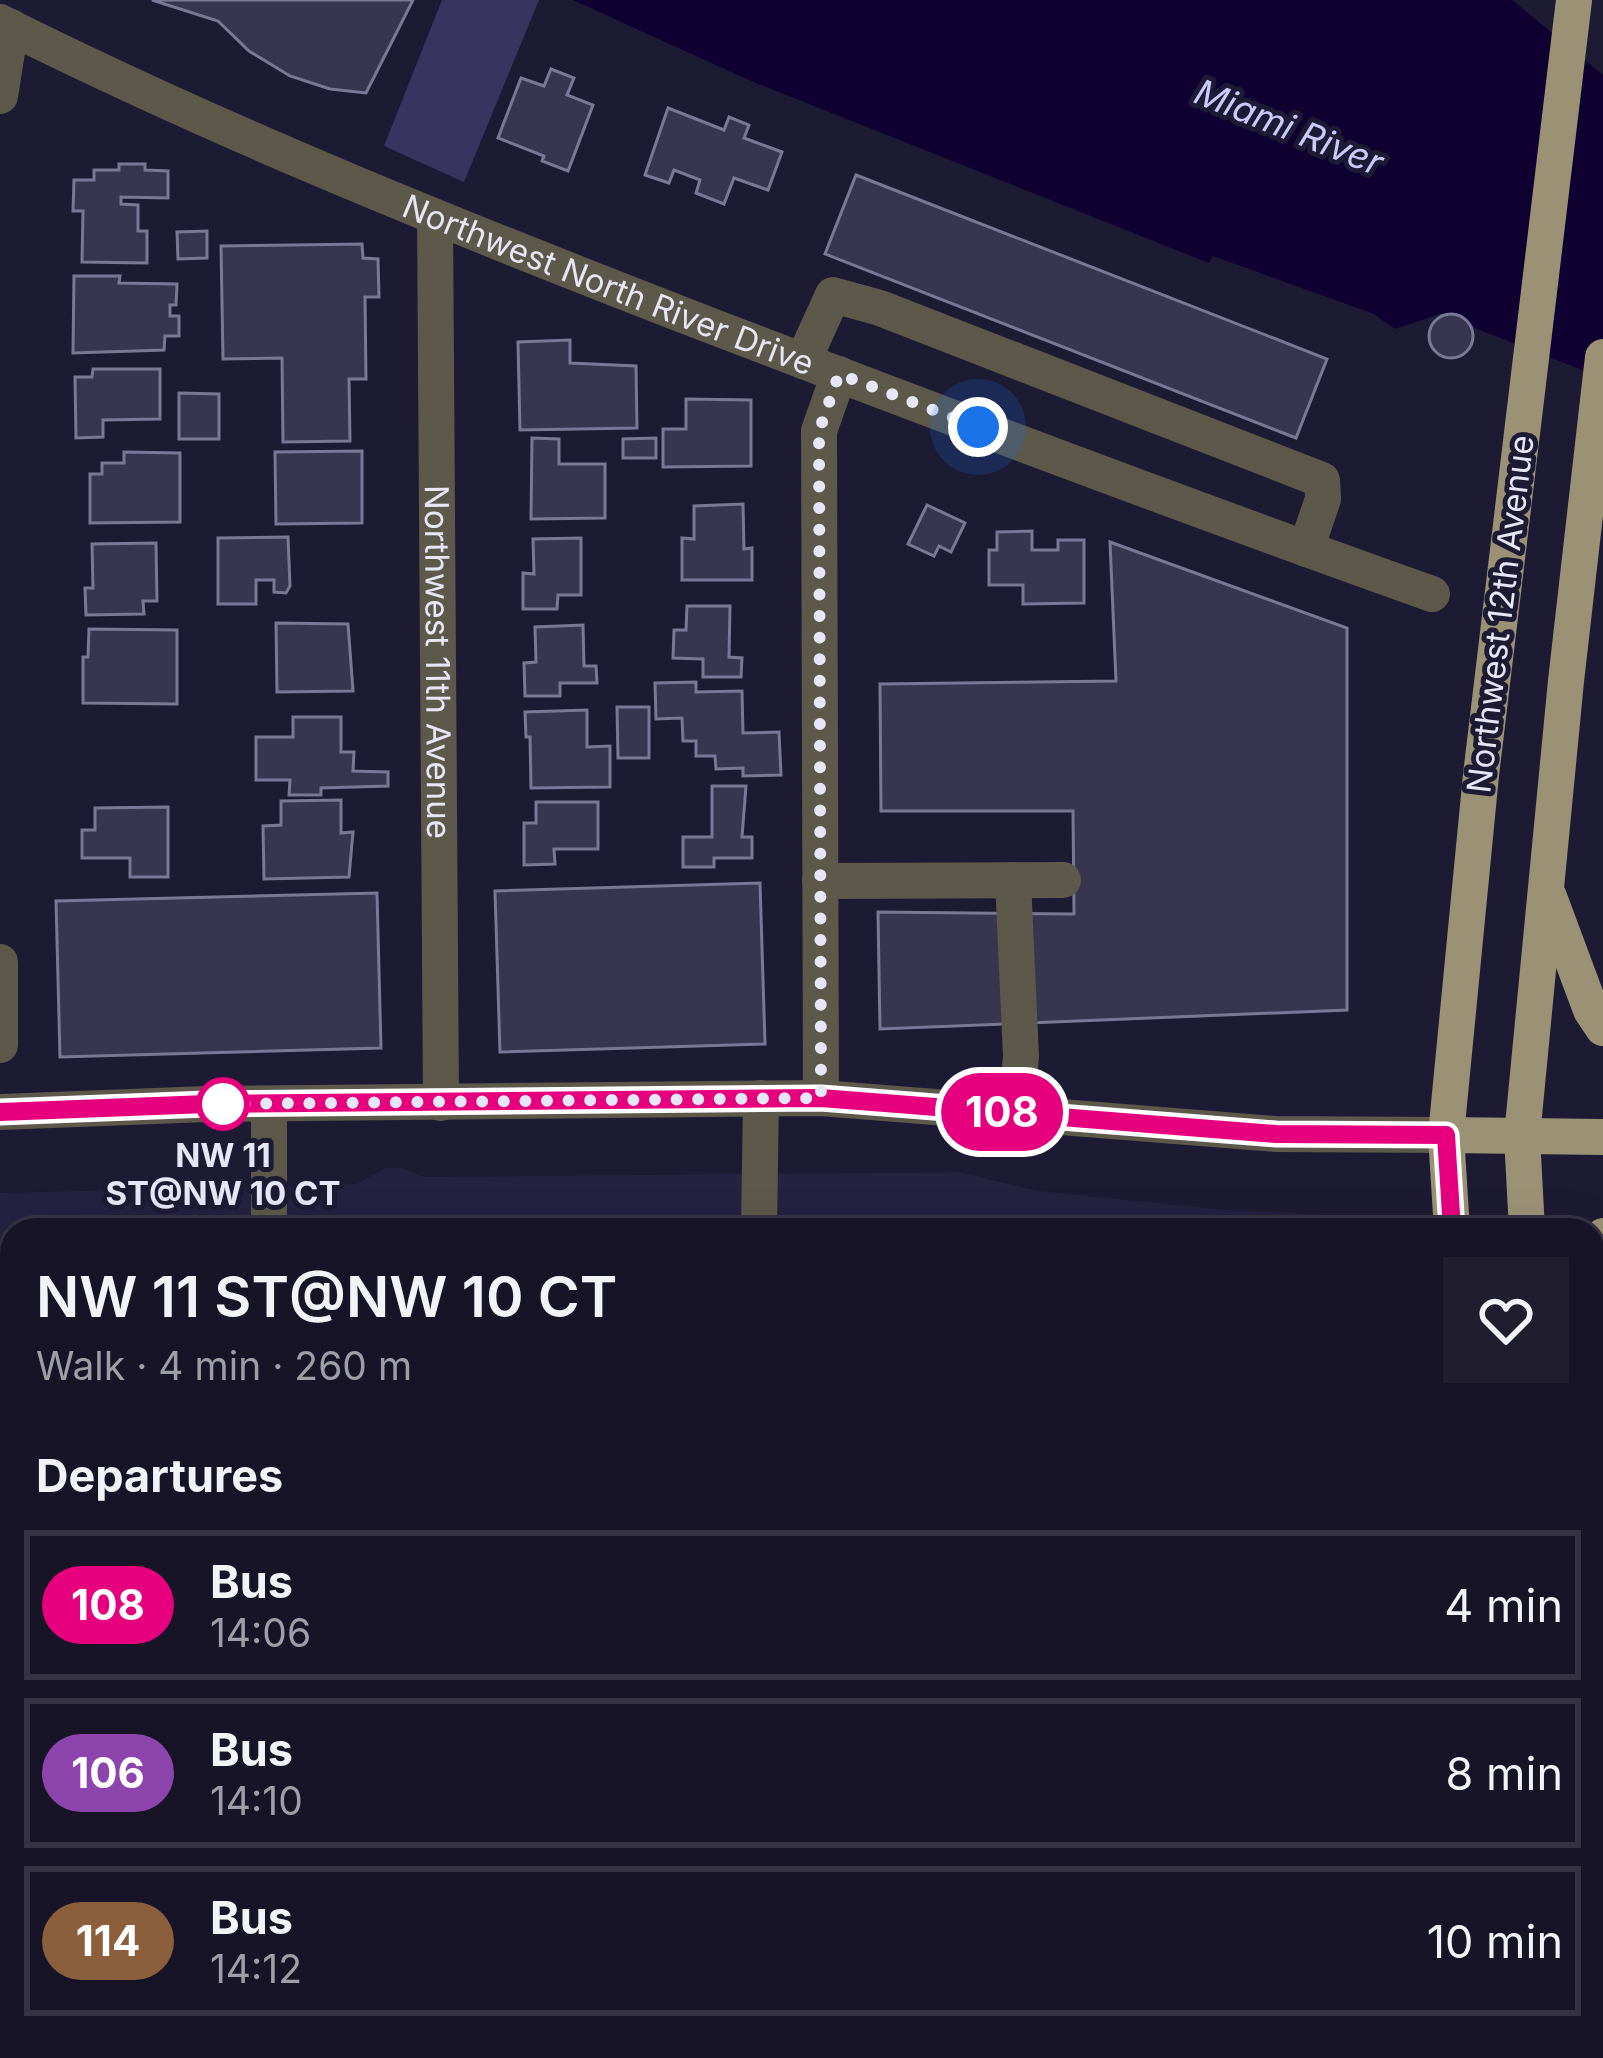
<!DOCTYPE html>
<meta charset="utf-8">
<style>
:root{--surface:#161426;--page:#1f1d2e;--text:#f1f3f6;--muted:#9e9ea7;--line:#353343}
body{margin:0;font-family:Inter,sans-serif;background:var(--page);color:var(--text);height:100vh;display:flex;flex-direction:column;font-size:45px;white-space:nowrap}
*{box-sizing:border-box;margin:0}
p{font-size:39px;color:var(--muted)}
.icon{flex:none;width:66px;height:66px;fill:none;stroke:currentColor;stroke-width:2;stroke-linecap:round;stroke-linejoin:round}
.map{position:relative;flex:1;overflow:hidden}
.panel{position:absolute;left:0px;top:1218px;width:1605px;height:840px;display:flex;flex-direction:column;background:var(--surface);border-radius:36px 36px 0 0;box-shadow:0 12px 48px #0002,0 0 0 3px var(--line)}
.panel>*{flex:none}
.badge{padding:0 24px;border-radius:39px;font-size:42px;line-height:78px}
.you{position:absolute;width:60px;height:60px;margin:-30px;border:9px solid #fff;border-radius:50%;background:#1a73e8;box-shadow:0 0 0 18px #1a73e833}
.map>.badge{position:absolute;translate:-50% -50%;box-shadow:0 0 0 6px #fff}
h2{padding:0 36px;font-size:45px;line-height:108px}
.round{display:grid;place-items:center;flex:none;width:126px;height:126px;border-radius:0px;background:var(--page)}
.summary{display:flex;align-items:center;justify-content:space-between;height:204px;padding:0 36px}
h1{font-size:57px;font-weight:600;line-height:90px}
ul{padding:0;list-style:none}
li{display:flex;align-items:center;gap:36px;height:150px;margin:0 24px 18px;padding:0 12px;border:6px solid var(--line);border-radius:0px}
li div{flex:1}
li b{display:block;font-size:45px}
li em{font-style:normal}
li .badge{min-width:132px;font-weight:700;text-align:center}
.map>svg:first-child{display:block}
</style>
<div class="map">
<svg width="1603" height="2058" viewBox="0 0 1603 2058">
<rect width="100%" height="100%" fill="#1d1a33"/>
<g fill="#252141">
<polygon points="386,1168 401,1168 424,1177 958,1172 1040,1191 1225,1210 1368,1217 1380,1230 12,1230 12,1915 0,1904 0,1193 357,1184"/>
<polygon points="163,2046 1133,2046 1111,2058 177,2058"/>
</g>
<polygon fill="#39345f" points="442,0 539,0 464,182 384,146"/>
<polygon fill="#0e0031" points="573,0 1512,0 1603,75 1603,378 1475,328 1463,316 1440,314 1395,329 1374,314 1213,256 1209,263 751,81"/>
<g fill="#383551" stroke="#797897" stroke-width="3">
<polygon points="152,0 413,0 366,93 330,89 290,76 249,51 218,21"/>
<polygon points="551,69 574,78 567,95 593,105 568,171 542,161 544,156 498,138 521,78 544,86"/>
<polygon points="668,108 724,130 729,117 749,125 744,138 782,152 768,190 734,178 724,204 696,193 700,180 674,170 669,183 645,175"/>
<polygon points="119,164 145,164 145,170 168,171 168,198 121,197 121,204 138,205 138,231 147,231 147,263 82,262 83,211 73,211 74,180 94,180 94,170 119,170"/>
<polygon points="856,175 1327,359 1296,438 825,254"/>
<polygon points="207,231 207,258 178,259 177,232"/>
<polygon points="362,244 363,258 378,259 379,297 365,297 366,379 349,379 350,441 283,442 282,358 223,359 221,246"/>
<polygon points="74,276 120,276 119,283 177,284 176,305 170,305 170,316 179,316 179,336 165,336 164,350 73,353"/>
<circle cx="1451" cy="336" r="22"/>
<polygon points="570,340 570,363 636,366 637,428 520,430 518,342"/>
<polygon points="93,369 160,369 160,419 103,420 103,437 76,438 75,377 92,377"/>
<polygon points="179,393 219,394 219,439 179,439"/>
<polygon points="686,399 751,400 751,466 663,467 663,429 686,429"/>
<polygon points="532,438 559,439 559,464 605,464 605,518 531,519"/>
<polygon points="656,438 656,458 623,458 623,439"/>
<polygon points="362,451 362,523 276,524 275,452"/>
<polygon points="124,452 180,453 180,522 90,523 90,474 102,474 102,463 124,463"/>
<polygon points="743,504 744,549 752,548 752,580 682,580 682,538 694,539 694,506"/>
<polygon points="927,505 965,523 951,552 939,546 934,556 908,544"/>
<polygon points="1032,531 1032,550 1058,550 1058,540 1084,540 1084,603 1023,604 1023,585 989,585 989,550 997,550 997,532"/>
<polygon points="288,537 290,586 286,593 274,592 274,580 256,580 256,604 218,604 218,538"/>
<polygon points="581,538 581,595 558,595 557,609 523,609 523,573 534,574 533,539"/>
<polygon points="1110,542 1347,628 1347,1010 880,1029 878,912 1074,914 1073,811 881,811 880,684 1116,681"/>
<polygon points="156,543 157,601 143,601 144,614 86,615 85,588 93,588 92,544"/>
<polygon points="687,606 730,606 729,657 742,658 741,677 703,677 703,659 673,658 674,630 686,630"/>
<polygon points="276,623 348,624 353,691 277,692"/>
<polygon points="583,625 584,666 596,666 597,683 560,683 560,696 525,696 524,663 536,662 535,627"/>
<polygon points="89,629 177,630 177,704 83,703 83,657 88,657"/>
<polygon points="696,682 696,692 742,691 743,733 779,732 781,775 743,776 743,768 716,769 715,756 696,756 696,741 683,741 682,718 656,719 655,683"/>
<polygon points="617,707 649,707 649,758 618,758"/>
<polygon points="587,710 587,747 610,746 610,787 531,788 530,737 526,737 525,712"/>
<polygon points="293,717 341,717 341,752 354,752 353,771 388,772 388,786 321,788 321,795 289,795 290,780 256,780 256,737 293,737"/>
<polygon points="712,786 746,786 742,837 752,837 752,858 714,858 714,867 683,867 683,837 712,837"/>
<polygon points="341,800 341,833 353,832 349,877 264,879 263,826 281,825 281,801"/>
<polygon points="536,802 598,802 598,849 554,849 555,864 524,865 524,823 536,823"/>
<polygon points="168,807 168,877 130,877 130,858 82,858 82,830 95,830 95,808"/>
<polygon points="760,883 765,1044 500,1052 495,891"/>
<polygon points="377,893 381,1048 60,1057 56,901"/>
<rect x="0" y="1385" width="12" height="93"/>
<polygon points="12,1780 12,1881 4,1882 0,1878 0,1781"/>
<rect x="192" y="2046" width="54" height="12"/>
<polygon points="541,2046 591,2046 591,2058 540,2058"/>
</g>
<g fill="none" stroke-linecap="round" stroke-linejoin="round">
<g stroke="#5c584a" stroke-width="36">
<path id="s1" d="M 0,22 C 230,137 469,232 709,325 C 949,417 1190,508 1432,594"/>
<polyline points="0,96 11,27"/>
<path id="s2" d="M 435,218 L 441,1103"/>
<polyline points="803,361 833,295 880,308 1322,480 1323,499 1306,549"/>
<polyline points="1013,880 1021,1056 1016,1113"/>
<polyline points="820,881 1063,880"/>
<polyline points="0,962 0,1045"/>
<polyline points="821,1098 819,431 839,374"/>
<polyline points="0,1112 207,1104 821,1098 1276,1134 1446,1135"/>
<polyline points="269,1230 269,1104"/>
<polyline points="759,1230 761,1098"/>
<polyline points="0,1260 12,1259"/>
<polyline points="0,1341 12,1340"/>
<polyline points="342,2046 345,2058"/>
<polyline points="821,2058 845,2046"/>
</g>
<g stroke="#9b9276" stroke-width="36">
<polyline points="1549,897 1591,1010 1603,1028"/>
<polyline points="1446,1135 1603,1137"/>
<polyline points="1452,1230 1446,1135 1481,775 1574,0"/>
<polyline points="1527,1230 1522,1136 1566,681 1603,357"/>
<polyline points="1593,1249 1603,1236"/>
<polyline points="1593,1676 1603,1728"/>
<polyline points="1586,2046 1589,2058"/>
</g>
<g stroke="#b4a987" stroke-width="36">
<polyline points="1593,1497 1603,1438"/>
<polyline points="1593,1923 1603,1918"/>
<polyline points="1593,2007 1603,2003"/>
<polyline points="1152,2058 1173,2046"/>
<polyline points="1330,2058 1353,2046"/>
<polyline points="1471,2058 1500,2046"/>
</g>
<g stroke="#c5c4d6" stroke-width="14">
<g id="rail">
<polyline points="0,1697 12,1707"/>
<polyline points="0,1733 12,1743"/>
<polyline points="366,2046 380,2058"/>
<polyline points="406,2046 420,2058"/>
</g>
</g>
<use href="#rail" stroke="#1d1a33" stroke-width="9" stroke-dasharray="27" stroke-linecap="butt"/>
</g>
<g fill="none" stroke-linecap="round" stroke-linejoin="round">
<g stroke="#fff" stroke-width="27">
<polyline id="line" points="0,1112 207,1104 821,1098 1276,1134 1446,1135 1452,1230"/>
</g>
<use href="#line" stroke="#e6007e" stroke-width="18"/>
<polyline stroke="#e6e6f7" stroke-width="12" stroke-dasharray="0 21.6" points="223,1104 821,1098 819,431 839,374 978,427"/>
</g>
<circle fill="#fff" stroke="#e6007e" stroke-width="6" cx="223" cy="1104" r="24"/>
<g text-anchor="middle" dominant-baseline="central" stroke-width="10" stroke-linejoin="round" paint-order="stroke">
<g font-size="33" fill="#e6e6f7" stroke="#1d1a33">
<text stroke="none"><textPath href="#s1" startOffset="663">Northwest North River Drive</textPath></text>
<text transform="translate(1500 614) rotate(-83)">Northwest 12th Avenue</text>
<text stroke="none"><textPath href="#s2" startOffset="444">Northwest 11th Avenue</textPath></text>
</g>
<g font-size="33" font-weight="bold" fill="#e6e6f7" stroke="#1d1a33">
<text x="223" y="1155">NW 11<tspan x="223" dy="38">ST@NW 10 CT</tspan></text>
</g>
<g font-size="36" font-style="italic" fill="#ccc9ff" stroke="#1d1a33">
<text transform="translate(1289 127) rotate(22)">Miami River</text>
</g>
</g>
</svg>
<div class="you" style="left:978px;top:427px"></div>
<b class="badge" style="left:1002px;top:1112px;background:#e6007e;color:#fff">108</b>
<section class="panel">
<div class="summary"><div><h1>NW 11 ST@NW 10 CT</h1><p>Walk · 4 min · 260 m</p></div><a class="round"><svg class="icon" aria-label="heart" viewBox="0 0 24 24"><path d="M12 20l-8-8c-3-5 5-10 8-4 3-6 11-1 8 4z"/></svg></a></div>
<h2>Departures</h2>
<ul>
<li><span class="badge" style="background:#e6007e;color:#fff">108</span><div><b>Bus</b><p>14:06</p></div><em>4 min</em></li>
<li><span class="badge" style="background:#8e44ad;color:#fff">106</span><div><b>Bus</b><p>14:10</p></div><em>8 min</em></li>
<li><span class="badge" style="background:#8b5e3c;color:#fff">114</span><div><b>Bus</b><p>14:12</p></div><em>10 min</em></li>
</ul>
</section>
</div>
